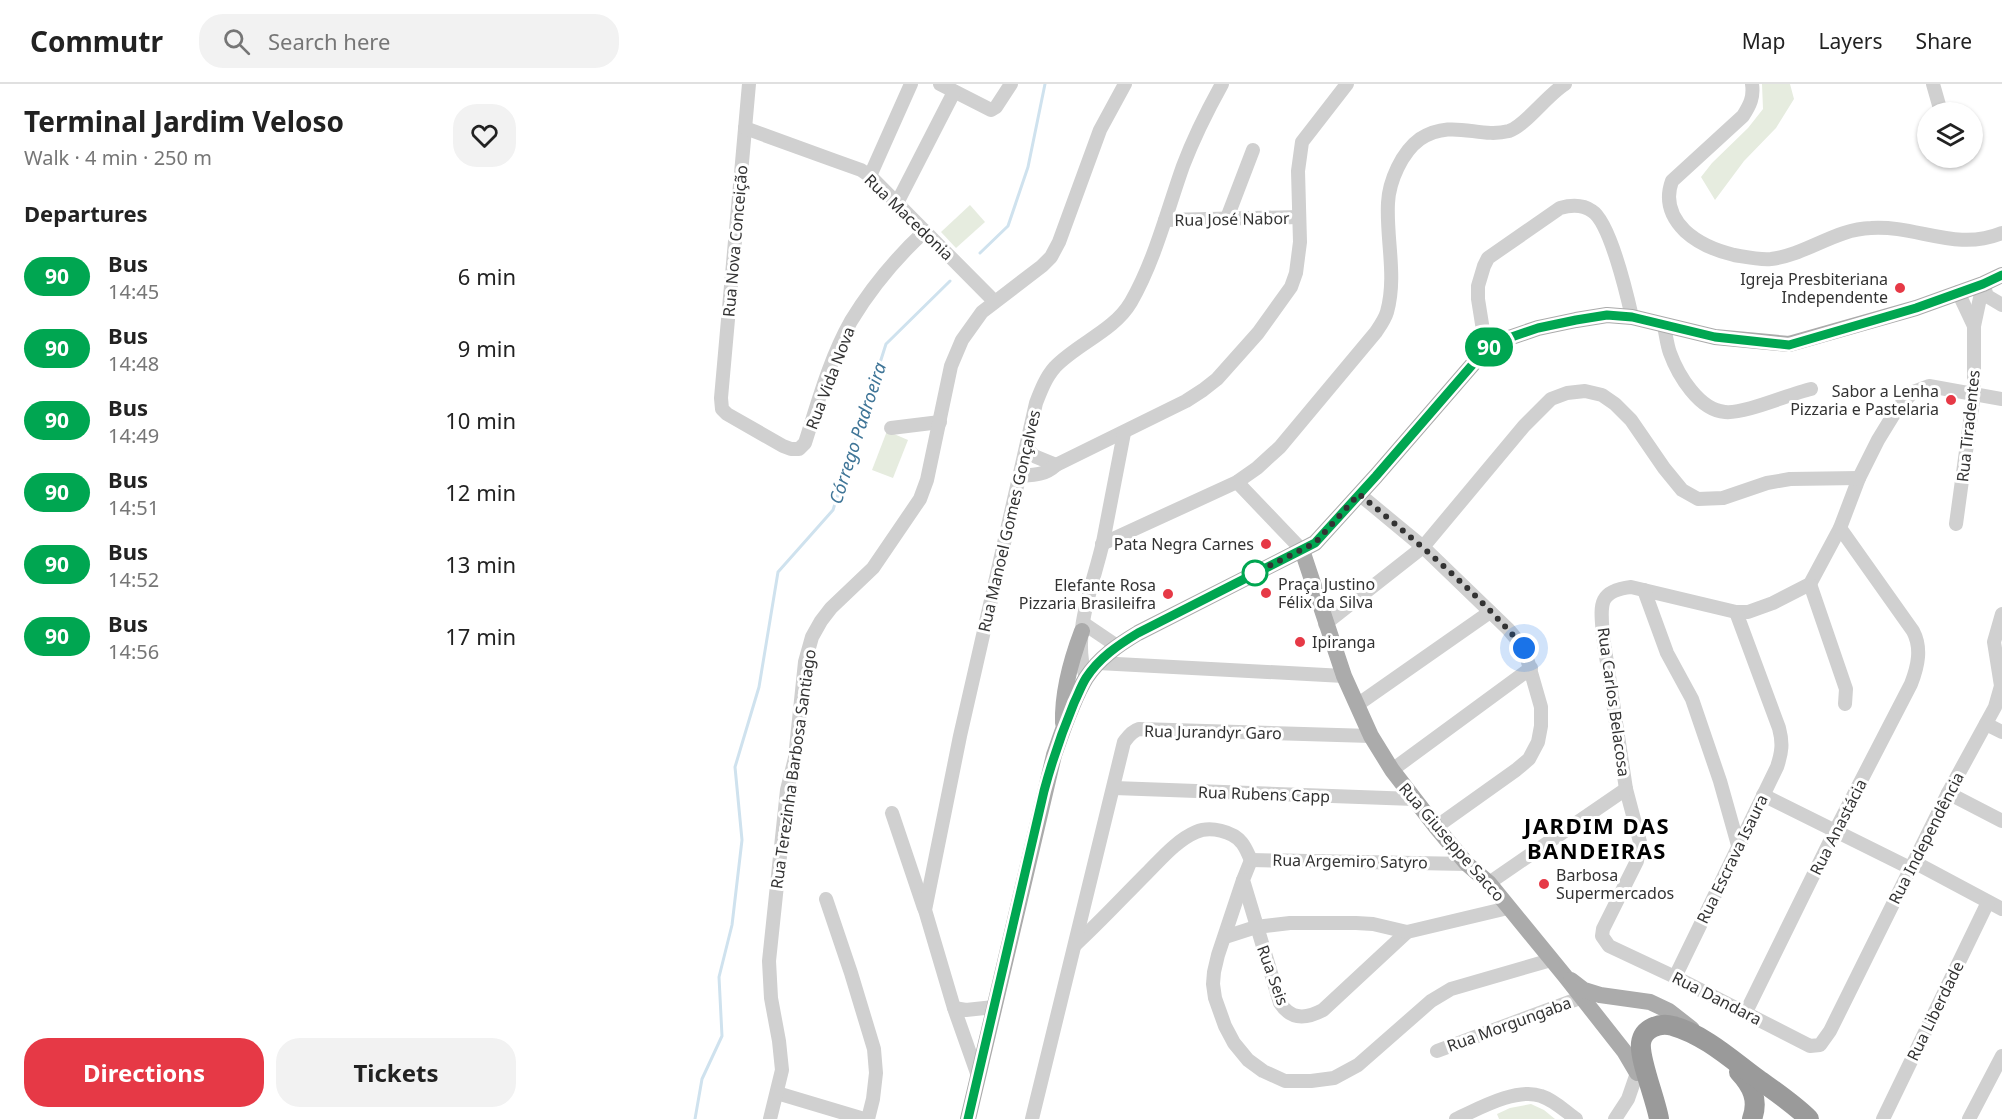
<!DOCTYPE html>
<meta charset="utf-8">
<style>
:root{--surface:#fff;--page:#f2f2f2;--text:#222;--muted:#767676;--line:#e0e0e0;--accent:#e63946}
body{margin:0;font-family:"Noto Sans",sans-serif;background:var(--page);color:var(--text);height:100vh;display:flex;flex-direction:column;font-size:22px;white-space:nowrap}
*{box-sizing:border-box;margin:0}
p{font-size:20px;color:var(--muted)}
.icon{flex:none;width:33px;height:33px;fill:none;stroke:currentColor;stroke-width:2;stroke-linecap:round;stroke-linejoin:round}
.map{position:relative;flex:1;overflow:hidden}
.panel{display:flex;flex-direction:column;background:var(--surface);width:540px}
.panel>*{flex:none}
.badge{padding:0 12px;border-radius:20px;font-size:21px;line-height:39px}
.controls{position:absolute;left:1377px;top:18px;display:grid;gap:12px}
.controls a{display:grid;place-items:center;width:66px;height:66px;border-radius:50%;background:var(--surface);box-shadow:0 2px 4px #0004;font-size:30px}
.you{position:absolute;width:30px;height:30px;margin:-15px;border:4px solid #fff;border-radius:50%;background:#1a73e8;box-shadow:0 0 0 9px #1a73e833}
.map>.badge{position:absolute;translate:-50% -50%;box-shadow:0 0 0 3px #fff}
h2{padding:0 24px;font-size:22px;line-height:54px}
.round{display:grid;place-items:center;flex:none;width:63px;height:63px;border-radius:24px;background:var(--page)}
.head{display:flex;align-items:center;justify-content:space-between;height:102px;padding:0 24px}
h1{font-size:28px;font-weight:700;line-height:45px}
.cta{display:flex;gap:12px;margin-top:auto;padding:12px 24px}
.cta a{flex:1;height:69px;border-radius:24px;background:var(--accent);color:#fff;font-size:24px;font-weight:700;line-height:69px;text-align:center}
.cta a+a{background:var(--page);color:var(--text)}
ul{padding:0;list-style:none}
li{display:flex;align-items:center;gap:18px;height:72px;padding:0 24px}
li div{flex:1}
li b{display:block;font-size:22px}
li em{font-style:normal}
li .badge{min-width:66px;font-weight:700;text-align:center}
header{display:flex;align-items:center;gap:36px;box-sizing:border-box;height:84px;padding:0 30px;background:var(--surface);border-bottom:2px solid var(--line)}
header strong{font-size:28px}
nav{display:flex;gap:33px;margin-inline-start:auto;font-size:21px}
.search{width:420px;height:54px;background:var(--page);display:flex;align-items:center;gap:15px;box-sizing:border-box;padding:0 21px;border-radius:24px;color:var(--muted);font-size:22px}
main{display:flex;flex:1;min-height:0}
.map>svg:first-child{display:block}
</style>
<header>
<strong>Commutr</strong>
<div class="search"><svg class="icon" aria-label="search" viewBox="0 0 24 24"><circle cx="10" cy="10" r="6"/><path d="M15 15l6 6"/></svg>Search here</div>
<nav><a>Map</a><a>Layers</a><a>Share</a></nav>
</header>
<main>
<section class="panel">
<div class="head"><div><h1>Terminal Jardim Veloso</h1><p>Walk · 4 min · 250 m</p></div><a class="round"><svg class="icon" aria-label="heart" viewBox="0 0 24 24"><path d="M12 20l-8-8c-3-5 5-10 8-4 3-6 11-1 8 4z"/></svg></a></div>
<h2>Departures</h2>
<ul>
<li><span class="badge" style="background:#00a651;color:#fff">90</span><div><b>Bus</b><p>14:45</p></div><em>6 min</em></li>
<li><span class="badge" style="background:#00a651;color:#fff">90</span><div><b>Bus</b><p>14:48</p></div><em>9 min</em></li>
<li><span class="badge" style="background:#00a651;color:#fff">90</span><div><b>Bus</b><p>14:49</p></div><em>10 min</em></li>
<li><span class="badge" style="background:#00a651;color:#fff">90</span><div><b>Bus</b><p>14:51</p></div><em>12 min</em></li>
<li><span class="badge" style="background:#00a651;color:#fff">90</span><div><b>Bus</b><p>14:52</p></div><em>13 min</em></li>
<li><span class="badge" style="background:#00a651;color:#fff">90</span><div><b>Bus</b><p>14:56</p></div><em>17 min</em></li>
</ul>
<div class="cta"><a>Directions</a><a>Tickets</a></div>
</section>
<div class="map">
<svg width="1462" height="1035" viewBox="0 0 1462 1035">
<rect width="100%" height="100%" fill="#fff"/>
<g fill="#e6ecdf">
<polygon points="1222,0 1250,0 1254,15 1236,44 1204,77 1175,116 1161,93 1172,79 1208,44 1223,25"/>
<polygon points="430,121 445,138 416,164 401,148"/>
<polygon points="347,347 368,356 353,394 332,386"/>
<polygon points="991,1020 1004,1026 1015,1035 959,1035 957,1030 970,1024"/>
</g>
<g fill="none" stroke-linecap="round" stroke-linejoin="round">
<g stroke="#cfe2ee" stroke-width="3">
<polyline points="440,169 468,142 488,83 505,0"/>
<polyline points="155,1035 162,995 182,952 179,893 192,841 202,756 195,683 219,603 238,488 293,426 346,260 410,197"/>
</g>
<g stroke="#d0d0d0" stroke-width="14">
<path d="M 209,0 L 181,314 L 182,325 L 187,330 L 243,362 L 251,365 L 259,365 L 265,359 C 278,318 290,274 311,237 C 331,204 357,173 385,147"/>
<polyline points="400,0 451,26 456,23 471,0"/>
<path d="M 1212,0 C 1214,13 1210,21 1203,32 L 1132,97 C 1125,116 1131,133 1145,147 C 1158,159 1177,167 1194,171 C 1206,173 1219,176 1231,175 C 1266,171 1295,145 1331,144 C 1377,141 1416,168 1462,149"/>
<polyline points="1393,0 1401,28"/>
<polyline points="205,44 293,76 321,86 330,92 454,217"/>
<polyline points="330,92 371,0"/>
<polyline points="357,119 414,8"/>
<polyline points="687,134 713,66"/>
<polyline points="625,136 759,133"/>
<polyline points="1443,200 1447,212 1462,221"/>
<polyline points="1418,208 1434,242"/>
<path d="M 1124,242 C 1126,251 1127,261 1130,269 C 1138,291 1159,326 1185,328 C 1205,330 1249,310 1271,305"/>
<path d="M 946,265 L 938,215 L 938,202 L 944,182 L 948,174 L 1020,124 C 1031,121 1042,120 1052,127 C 1070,138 1087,211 1092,233"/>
<path d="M 1462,315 L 1389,302 L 1373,308 L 1357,325 L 1338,356 L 1319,394 L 1300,444 L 1270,500 L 1233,519 L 1208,528 L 1196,528 L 1091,503 C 1056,507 1061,523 1063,552 L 1086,705 L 1100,758 L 1097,777 L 1063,845 L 1062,852 L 1069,862 L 1135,893 L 1270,962 L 1280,961 L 1290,947 L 1408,709 L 1455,623 L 1461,602 L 1454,558 L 1462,530"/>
<polyline points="351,344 400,338"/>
<polyline points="486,364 494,372 516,381"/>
<path d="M 480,392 C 495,391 505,391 516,381 L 646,317 L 663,306 L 677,295 L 718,249 L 751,203 L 756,189 L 760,158 L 758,87 L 762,58 L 807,0"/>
<polyline points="697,398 762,466"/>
<polyline points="819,410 883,463 968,545 984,564 1001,623 1001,642 998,658 989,675 976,686 896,743"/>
<polyline points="1416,440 1434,309 1434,242 1443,200"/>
<path d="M 562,460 L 697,398 L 717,384 L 740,363 L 836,248 C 840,242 845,235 847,228 C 857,192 846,155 848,119 C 849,97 862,68 880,55 C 913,34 938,55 969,47 C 985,42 1007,11 1025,0"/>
<polyline points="1270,500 1306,605 1305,620"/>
<polyline points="1104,506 1127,569 1152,615 1180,697 1198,761"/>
<polyline points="543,539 577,562"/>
<polyline points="785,540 883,463 984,342 1011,315 1027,309 1045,307 1062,311 1075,320 1091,336 1124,384 1142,406 1158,415 1183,414 1227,399 1250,395 1319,394"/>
<polyline points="558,579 804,592"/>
<path d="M 546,594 C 531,550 553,502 563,458 C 570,422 577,385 584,349"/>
<polyline points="817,621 950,528"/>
<polyline points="1446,640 1462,648"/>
<polyline points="852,686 991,584"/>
<polyline points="574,704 874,715"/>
<polyline points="1408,709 1462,737"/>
<polyline points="1223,711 1370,784"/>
<polyline points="352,729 384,824"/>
<path d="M 711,776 L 703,796 L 740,919 C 751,936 766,935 783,926 L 867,848"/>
<polyline points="711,776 927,780"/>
<polyline points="1374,778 1462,825"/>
<polyline points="703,796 678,871 674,888 673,900 675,914 685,942 694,959 708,976 723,987 745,997 771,997 794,994 818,981 891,917 911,905 1011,876"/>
<polyline points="949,799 1086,705"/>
<polyline points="286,815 311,889 334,965 336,989 333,1015 328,1035"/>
<polyline points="685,853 716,843 750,839 816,839 833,840 867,848 968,824"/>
<path d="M 535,861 C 560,838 583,813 607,789 C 621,775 637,756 656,748 C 670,742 693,747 702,759 C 706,764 708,770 711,776"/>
<path d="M 1135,893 L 1237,683 C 1242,668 1243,659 1239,644 L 1196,528"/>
<polyline points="414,924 426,926 454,923"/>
<path d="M 1206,928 L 1295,747 L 1371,600 C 1378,582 1382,564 1373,547 L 1300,444"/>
<polyline points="897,967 1040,914"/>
<path d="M 438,992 L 414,924 L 385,826 L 420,652 L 496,319 C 501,306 506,293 515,283 C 538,259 574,247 591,218 C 615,176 627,127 643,82 C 654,53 667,27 682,0"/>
<polyline points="237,1009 324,1035"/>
<polyline points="230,1035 242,986 239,957 231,914 229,877 247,706 255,674 265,578 272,553 281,537 291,524 333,484 380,415 387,396 411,282 422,256 442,228 502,182 511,173 519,158 560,46 585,0"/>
<path d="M 492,1035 L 584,658 C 589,652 592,647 599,645 L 831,652"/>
<path d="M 916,1035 C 938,1025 977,1003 1001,1012 C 1014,1016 1025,1027 1036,1035"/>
<polyline points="1075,1035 1088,1015 1097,989"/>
<polyline points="1343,1035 1448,818"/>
<polyline points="1429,1035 1462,972"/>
</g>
<g stroke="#ababab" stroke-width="16">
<polyline points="762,466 804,592 831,652 852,686 896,743 927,780 949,799 1025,892 1084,967 1097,989"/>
<path d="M 523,639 C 522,607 531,576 542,547"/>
<polyline points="1031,896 1044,906 1060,911 1110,918 1129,927 1152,945"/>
<path d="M 428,1035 L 514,671 C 522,648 533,615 546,594 C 559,574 578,561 598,549 L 775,459 L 836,392 L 946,265 L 963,256 L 998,244 L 1036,236 L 1067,231 L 1092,233 L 1175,253 L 1249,260 L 1376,224 L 1443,200 L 1462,191"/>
</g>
<g stroke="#9a9a9a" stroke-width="20">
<path d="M 1199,988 C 1212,1002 1219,1016 1212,1035"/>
<path d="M 1119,1035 C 1116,1016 1099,975 1101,959 C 1103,944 1120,938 1133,942 C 1165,951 1192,976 1218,995 C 1236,1008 1254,1020 1269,1035"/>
</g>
</g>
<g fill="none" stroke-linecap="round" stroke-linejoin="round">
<g stroke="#fff" stroke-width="14">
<path id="line" d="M 428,1035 L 504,707 C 512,677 522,648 534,619 C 538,611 541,602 546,594 C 559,574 578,561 598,549 L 775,459 L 836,392 L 946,265 L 963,256 L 998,244 L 1036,236 L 1067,231 L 1092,233 L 1175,253 L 1249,261 L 1376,224 L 1443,200 L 1462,191"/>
</g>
<use href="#line" stroke="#00a651" stroke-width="9"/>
<path stroke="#333" stroke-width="6" stroke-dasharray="0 10.8" d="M 715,489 L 713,490 L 775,459 L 819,410 C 876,457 937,508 984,564"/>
</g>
<g fill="#e63946" stroke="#fff" stroke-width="2">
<circle cx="1360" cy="204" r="6"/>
<circle cx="1411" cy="316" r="6"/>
<circle cx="726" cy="460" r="6"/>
<circle cx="726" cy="509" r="6"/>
<circle cx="628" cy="510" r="6"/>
<circle cx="760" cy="558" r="6"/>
<circle cx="1004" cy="800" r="6"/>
</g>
<circle fill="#fff" stroke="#00a651" stroke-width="3" cx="715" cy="489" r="12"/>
<g text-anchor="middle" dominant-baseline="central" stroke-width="6" stroke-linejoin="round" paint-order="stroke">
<g font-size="16" fill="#333" stroke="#fff">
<text transform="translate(369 133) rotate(44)">Rua Macedonia</text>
<text transform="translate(692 135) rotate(-1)">Rua José Nabor</text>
<text transform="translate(195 157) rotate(-85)">Rua Nova Conceição</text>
<text transform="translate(290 294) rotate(-69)">Rua Vida Nova</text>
<text transform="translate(1428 342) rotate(-84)">Rua Tiradentes</text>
<text transform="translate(469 437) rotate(-77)">Rua Manoel Gomes Gonçalves</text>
<text transform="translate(1074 618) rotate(82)">Rua Carlos Belacosa</text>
<text transform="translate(673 648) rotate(1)">Rua Jurandyr Garo</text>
<text transform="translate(253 685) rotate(-82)">Rua Terezinha Barbosa Santiago</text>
<text transform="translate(724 710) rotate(2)">Rua Rubens Capp</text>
<text transform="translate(1298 743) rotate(-63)">Rua Anastácia</text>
<text transform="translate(1386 754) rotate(-63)">Rua Independência</text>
<text transform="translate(912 758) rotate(49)">Rua Giuseppe Sacco</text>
<text transform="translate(1192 775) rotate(-64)">Rua Escrava Isaura</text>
<text transform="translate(810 777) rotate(1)">Rua Argemiro Satyro</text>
<text transform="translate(733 891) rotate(70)">Rua Seis</text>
<text transform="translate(1177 914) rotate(27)">Rua Dandara</text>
<text transform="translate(1395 927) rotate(-64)">Rua Liberdade</text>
<text transform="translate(969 940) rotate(-20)">Rua Morgungaba</text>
</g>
<g font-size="16" fill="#333" stroke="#fff" text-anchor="end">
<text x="1348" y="195">Igreja Presbiteriana<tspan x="1348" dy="18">Independente</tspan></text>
<text x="1399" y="307">Sabor a Lenha<tspan x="1399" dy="18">Pizzaria e Pastelaria</tspan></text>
<text x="714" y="460">Pata Negra Carnes</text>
<text x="738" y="500" text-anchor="start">Praça Justino<tspan x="738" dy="18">Félix da Silva</tspan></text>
<text x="616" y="501">Elefante Rosa<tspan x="616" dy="18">Pizzaria Brasileifra</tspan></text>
<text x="772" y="558" text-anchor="start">Ipiranga</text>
<text x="1016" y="791" text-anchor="start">Barbosa<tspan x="1016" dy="18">Supermercados</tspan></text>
</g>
<g font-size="18" font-style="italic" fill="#3f7597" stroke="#fff">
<text transform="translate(317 349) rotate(-72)">Córrego Padroeira</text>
</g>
<g font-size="22" font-weight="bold" letter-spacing="1.5" fill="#000" stroke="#fff">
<text x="1057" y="741">JARDIM DAS<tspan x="1057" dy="25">BANDEIRAS</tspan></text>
</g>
</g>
</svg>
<div class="controls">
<a><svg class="icon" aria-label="layers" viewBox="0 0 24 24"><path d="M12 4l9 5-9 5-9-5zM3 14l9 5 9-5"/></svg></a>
</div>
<div class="you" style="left:984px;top:564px"></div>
<b class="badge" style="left:949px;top:263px;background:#00a651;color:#fff">90</b>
</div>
</main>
